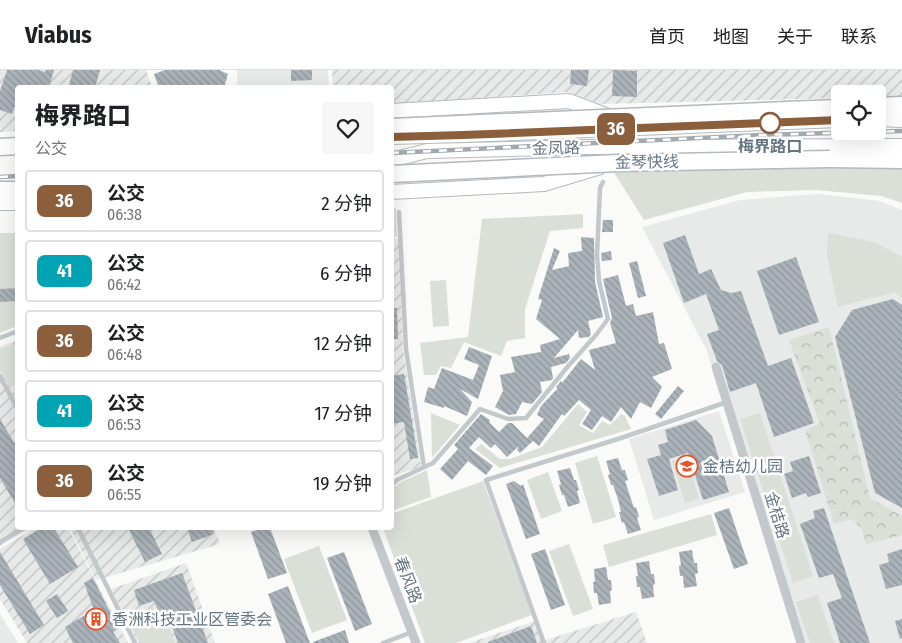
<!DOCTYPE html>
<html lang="zh">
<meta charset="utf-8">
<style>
:root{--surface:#fff;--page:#f6f6f6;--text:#202124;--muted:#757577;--line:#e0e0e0}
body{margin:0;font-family:"Fira Sans Condensed","Noto Sans SC",sans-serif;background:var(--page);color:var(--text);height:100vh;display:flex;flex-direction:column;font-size:19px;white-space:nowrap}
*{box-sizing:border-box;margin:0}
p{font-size:16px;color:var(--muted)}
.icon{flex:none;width:28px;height:28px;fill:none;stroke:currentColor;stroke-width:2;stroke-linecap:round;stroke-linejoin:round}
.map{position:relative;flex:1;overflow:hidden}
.drawer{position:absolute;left:15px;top:15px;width:379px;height:445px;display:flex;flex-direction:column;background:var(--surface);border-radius:5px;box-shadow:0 5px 20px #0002}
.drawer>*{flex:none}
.badge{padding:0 10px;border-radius:8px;font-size:18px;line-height:32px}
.buttons{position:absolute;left:831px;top:15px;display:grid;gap:10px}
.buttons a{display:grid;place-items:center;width:55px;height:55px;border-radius:5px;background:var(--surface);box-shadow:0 5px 20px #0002;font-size:25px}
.map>.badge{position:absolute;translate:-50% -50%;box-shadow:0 0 0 2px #fff}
.round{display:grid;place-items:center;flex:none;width:52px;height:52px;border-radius:5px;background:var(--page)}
.head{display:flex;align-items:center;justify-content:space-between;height:85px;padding:0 20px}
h1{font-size:24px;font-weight:800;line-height:38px}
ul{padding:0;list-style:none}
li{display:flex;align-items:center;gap:15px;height:62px;margin:0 10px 8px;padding:0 10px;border:2px solid var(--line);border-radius:5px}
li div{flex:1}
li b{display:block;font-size:19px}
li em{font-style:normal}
li .badge{min-width:55px;font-weight:700;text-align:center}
header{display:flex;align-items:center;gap:30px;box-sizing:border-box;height:70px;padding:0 25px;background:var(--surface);border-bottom:1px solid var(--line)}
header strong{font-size:24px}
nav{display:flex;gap:28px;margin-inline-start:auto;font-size:18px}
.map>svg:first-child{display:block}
</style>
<header>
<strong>Viabus</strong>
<nav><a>首页</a><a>地图</a><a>关于</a><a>联系</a></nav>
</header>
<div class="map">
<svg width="902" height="573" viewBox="0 0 902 573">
<defs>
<pattern id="industrial-furrows" width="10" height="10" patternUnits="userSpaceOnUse" patternTransform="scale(1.25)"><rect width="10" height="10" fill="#e8e9e9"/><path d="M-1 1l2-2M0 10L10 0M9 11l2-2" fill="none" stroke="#c0c1c2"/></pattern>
<pattern id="forest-crowns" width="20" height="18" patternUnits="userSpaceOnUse" patternTransform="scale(1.25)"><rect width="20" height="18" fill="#dadfd7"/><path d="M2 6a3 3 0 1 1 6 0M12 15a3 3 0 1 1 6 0" fill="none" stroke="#b4b9b4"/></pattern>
<pattern id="building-back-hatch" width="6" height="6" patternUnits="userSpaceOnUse" patternTransform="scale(1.25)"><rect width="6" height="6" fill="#aab3b9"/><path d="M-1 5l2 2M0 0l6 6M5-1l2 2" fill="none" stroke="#8e969c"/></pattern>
</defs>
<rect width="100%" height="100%" fill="#fafaf8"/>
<g fill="#e8e9e9">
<polygon points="237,0 328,0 329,17 247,17 247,15 237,15"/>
<polygon points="818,124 880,131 902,140 902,573 806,573 706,279 642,157 740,130"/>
<polygon points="719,341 745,422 654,450 629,369"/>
<polygon points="0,544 18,573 0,573"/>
</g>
<g fill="url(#industrial-furrows)">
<polygon points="0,0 146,0 152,17 18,18 17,61 0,62"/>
<polygon points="332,0 902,0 902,26 878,27 878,24 840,24 840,28 601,34 568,22 391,34 391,18 333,17"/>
<polygon points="391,169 399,169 403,279 421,397 391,406"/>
<polygon points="17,270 18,458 30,458 0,476 0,276"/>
<polygon points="35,458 68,458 128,573 27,573 0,529 0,479"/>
<polygon points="70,458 214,458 220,474 96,510"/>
<polygon points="186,493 215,573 138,573 111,519"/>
<polygon points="636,542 647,573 469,573 535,551 542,571"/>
</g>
<g fill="#dadfd7">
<polygon points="902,94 902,133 881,126 816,120 747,122 644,150 613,101"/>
<polygon points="391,138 396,138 397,167 391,167"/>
<polygon points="583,144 583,158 550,161 525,239 525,268 507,271 501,286 464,272 451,298 441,296 436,305 424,305 420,273 468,267 482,149"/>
<polygon points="0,163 18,163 17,256 0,263"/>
<polygon points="828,163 874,172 902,187 902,228 895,222 838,237 827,186"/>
<polygon points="446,210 449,256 433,257 430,211"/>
<polygon points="17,273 17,294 15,295 17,302 17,313 10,318 0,299 0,279"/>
<polygon points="578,334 587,342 579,355 593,363 602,351 610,355 621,344 625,346 631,359 500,398 475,379 481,374 500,389 510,389 542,377"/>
<polygon points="431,343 460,355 432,388"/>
<polygon points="760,343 813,506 793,513 740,349"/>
<polygon points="597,386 616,447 593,454 575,393"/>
<polygon points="687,387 699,429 685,433 672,391"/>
<polygon points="427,400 431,427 391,441 391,419 399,413"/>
<polygon points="548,402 562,441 541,449 527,410"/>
<polygon points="483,411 532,545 456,573 425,573 383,458 391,458 391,444"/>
<polygon points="711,444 717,465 609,497 603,475"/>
<polygon points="569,474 593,539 573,546 549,481"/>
<polygon points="319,476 347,550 312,563 284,489"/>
<polygon points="818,525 834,573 810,573 796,532"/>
<polygon points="153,537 157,548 164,546 175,573 140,573 126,546"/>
</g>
<polygon fill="url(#forest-crowns)" points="829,257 870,428 902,446 902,465 866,474 862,459 852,449 834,454 805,360 820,354 789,270"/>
<g fill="url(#building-back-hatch)">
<polygon points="7,0 38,0 45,2 46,0 54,0 49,18 18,18 18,28 12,44 0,40 0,21"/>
<polygon points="73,0 100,0 95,18 68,18"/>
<polygon points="165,0 219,0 228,4 224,18 159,18 154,4"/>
<polygon points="291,0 312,0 312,10 291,11"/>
<polygon points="571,0 589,0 587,16 570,14"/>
<polygon points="613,0 637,1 637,27 612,26"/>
<polygon points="603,150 613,150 613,162 602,162"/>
<polygon points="685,165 699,204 711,199 721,220 731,223 741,221 768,296 791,288 814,353 774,367 756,313 730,322 722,295 717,291 707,264 719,260 706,224 684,233 663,173"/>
<polygon points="581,167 594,168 595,212 603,247 588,251 591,264 589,267 579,268 578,260 554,288 569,284 570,288 566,293 551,297 553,308 552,310 540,312 542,322 532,334 522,332 516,344 509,345 495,337 503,321 500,305 515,302 511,287 541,282 540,275 560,269 536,249 542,230 538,229 554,178 560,181 552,200 569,196 568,183 582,181"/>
<polygon points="611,181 612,190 602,191 601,183"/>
<polygon points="796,187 819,252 779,265 757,201"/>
<polygon points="637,191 646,226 638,228 629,193"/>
<polygon points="618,205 626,236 633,234 636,246 653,242 659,274 664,273 672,299 652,307 662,317 651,338 640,332 631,349 621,337 611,352 602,346 592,360 582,354 591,340 579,330 564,346 562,344 539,376 533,371 520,383 517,380 519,376 507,387 495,374 491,378 479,367 469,378 493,396 486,405 468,391 452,410 440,399 458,379 454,375 481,344 490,350 489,352 499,362 508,353 512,353 527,368 544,349 537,345 541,336 558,318 556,317 561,311 562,313 581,289 595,300 589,280 616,273 610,253 612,248 603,209"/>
<polygon points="18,218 18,231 0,232 0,219"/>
<polygon points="893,229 902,235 902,438 875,423 835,267 852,240"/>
<polygon points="391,238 397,238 398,269 391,269"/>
<polygon points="469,277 492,286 478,329 460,319 472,332 467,346 444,336 444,338 424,332 428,317 434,319 442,298 473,310 479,295 464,289"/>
<polygon points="404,304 418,388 410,389 404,352 391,354 391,306"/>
<polygon points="678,316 684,321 661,349 655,344"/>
<polygon points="0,349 18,379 18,438 0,408"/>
<polygon points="696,350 712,366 729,422 703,430 688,383 669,389 678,420 659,426 647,389 661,385 658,375 668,372 665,360"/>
<polygon points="809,386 821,423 808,427 806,423 792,428 784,404 793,401 790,392"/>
<polygon points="618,388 622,400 625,400 628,410 625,411 634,438 636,437 639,447 637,448 641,460 628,464 624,452 622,453 619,442 621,442 618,429 613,415 611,415 608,405 610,404 606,391"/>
<polygon points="570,398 574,410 576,410 579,420 577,421 580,433 568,437 564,425 562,425 559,415 561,414 557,401"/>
<polygon points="514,411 521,416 523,414 540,464 526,469 506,414"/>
<polygon points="729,438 748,494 734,499 714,443"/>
<polygon points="824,438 847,506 870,573 840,573 827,533 842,528 833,504 819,508 800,454 815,448 813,441"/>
<polygon points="41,458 54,458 78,497 50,514 23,469"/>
<polygon points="128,458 149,458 162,484 145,492"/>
<polygon points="187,458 211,458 214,464 192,472"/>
<polygon points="262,458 270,458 287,503 268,509 251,462"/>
<polygon points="545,479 565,535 551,540 531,484"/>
<polygon points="902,479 902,515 886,519 879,495 889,492 887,484"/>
<polygon points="692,480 694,493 697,493 698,503 695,504 697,516 684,518 683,506 680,506 679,496 681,495 679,482"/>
<polygon points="0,482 44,555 30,564 0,515"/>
<polygon points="344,482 372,554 355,561 327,488"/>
<polygon points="649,491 651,504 654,504 655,514 653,515 654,527 642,529 640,517 637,517 636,506 638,506 636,493"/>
<polygon points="606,497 608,510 611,510 612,520 610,521 611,533 599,535 597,523 594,523 593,512 595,512 594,499"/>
<polygon points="182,503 208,573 178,573 166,540 159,543 154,531 139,536 134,520"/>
<polygon points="93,508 118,558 113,562 120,573 73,573 65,557 94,540 84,513"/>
<polygon points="288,516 310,573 286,573 268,524"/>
<polygon points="57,524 68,541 57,548 46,531"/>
<polygon points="902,549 902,568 900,569 895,551"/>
<polygon points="531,556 537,573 488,573 488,572"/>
<polygon points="345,560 349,573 313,573 313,572"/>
</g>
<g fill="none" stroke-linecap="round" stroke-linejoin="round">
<g stroke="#b5babe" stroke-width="16">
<g id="primary">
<polyline points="391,41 569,31 611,47"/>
<polyline points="878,49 902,50"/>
<polyline points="391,67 463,65 840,50"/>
<polyline points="391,90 427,81 587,77 902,76"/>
<polyline points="391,122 544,114 600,97"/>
<polyline points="0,133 18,133"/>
</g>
</g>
<g stroke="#b4b9bd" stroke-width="19">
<g id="highway">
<polyline points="878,36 902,35"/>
<polyline points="786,40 840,38"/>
<polyline points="0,77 18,76"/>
<polyline points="830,89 902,90"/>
<polyline points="0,120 18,120"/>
</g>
</g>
<g stroke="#c3c8cc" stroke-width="4.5">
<polyline points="399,142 406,279 424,397"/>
<polyline points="0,268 18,261"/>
<polyline points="0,306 18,340"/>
<polyline points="391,415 397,410 433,393 480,339 508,349 526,348 569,295 596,265 608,249 599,211 597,185 600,118 603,112"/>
<polyline points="78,458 135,573"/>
<polyline points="0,472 24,458"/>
<polyline points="383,573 412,562"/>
<polyline points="544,573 486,410 618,369 727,332"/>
</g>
<g stroke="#c3c8cc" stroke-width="9">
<polyline points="716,297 801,573"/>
<polyline points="372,458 416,573"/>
</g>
<use href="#primary" stroke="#fff" stroke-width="14"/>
<use href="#highway" stroke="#fff" stroke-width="16"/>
<g stroke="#a2aab0" stroke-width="4.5">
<g id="rail">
<polyline points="391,83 761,65 902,61"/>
<polyline points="0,107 18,106"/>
</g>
</g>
<use href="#rail" stroke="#fff" stroke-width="2.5" stroke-dasharray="8" stroke-linecap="butt"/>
<g stroke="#b4b9bd" stroke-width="19" stroke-linecap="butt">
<g id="highway-bridge">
<polyline points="391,57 786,40"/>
<polyline points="391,104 618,93 830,89"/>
</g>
</g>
<use href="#highway-bridge" stroke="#fff" stroke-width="16"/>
</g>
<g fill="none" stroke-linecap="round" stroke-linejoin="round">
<g stroke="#fff" stroke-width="11">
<polyline id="line" points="391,67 463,65 840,50"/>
</g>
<use href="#line" stroke="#8b5e3c" stroke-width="8"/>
</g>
<defs>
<g id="school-ring" transform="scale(1.125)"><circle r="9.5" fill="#fff" stroke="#e4572e" stroke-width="1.5"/><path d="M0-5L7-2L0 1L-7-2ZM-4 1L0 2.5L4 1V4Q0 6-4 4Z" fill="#e4572e"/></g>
<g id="building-ring" transform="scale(1.125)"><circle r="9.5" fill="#fff" stroke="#e4572e" stroke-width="1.5"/><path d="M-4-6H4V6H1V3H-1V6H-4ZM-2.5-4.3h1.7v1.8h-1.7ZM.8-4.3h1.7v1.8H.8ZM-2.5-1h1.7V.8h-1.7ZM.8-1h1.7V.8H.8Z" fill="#e4572e"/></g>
</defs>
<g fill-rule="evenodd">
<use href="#school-ring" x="687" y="396"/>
<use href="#building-ring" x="96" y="549"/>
</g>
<circle fill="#fff" stroke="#8b5e3c" stroke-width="2.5" cx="770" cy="53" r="10"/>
<g text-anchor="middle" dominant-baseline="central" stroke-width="5" stroke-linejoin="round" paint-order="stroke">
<g font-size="16" font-weight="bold" fill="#657683" stroke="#fff">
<text x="770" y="76">梅界路口</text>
</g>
<g font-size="16" fill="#657683" stroke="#fff">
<text transform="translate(556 78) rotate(-1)">金凤路</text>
<text transform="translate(647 92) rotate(-1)">金琴快线</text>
<text transform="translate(777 445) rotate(73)">金桔路</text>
<text transform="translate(408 510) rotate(69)">春风路</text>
</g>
<g font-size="16" fill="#657683" stroke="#fff" text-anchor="start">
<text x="703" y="396">金桔幼儿园</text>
<text x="112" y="549">香洲科技工业区管委会</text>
</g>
</g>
</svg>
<div class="buttons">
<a><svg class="icon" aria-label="locate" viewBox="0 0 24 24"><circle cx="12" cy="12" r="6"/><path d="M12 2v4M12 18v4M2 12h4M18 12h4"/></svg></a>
</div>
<b class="badge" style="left:616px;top:59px;background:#8b5e3c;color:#fff">36</b>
<section class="drawer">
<div class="head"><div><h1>梅界路口</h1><p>公交</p></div><a class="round"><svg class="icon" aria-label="heart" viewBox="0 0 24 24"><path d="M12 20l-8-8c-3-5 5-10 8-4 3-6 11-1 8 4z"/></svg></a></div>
<ul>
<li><span class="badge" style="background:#8b5e3c;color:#fff">36</span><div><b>公交</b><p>06:38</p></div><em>2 分钟</em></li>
<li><span class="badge" style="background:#00a3b4;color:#fff">41</span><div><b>公交</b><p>06:42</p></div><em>6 分钟</em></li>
<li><span class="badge" style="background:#8b5e3c;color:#fff">36</span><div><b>公交</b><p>06:48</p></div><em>12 分钟</em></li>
<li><span class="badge" style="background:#00a3b4;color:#fff">41</span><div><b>公交</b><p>06:53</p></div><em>17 分钟</em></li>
<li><span class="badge" style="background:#8b5e3c;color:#fff">36</span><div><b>公交</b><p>06:55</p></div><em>19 分钟</em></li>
</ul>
</section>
</div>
